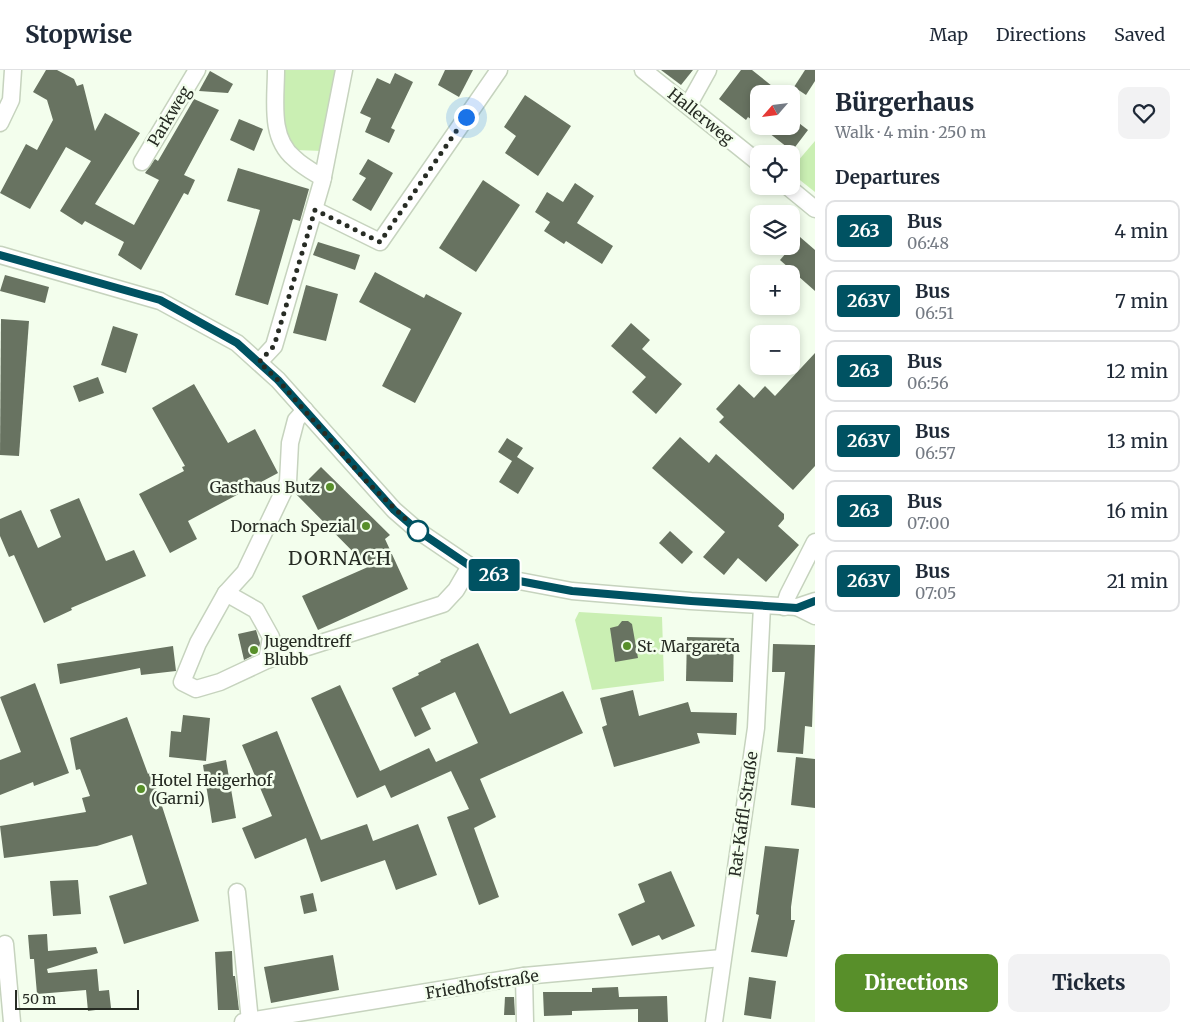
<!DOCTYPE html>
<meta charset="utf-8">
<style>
:root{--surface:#fff;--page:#f2f2f3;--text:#1f2937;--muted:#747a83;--line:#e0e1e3;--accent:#588f2a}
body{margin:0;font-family:Merriweather,serif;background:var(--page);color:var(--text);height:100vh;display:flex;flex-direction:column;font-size:19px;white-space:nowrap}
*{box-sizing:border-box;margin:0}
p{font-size:16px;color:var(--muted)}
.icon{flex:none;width:28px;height:28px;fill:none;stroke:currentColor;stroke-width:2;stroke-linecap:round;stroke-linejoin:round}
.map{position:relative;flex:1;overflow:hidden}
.sheet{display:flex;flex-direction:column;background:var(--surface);width:375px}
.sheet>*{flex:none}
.badge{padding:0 10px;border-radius:4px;font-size:18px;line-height:32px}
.needle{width:32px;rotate:242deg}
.buttons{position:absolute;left:750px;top:15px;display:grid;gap:10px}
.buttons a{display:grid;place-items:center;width:50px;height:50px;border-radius:10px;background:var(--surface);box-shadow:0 2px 8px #0003;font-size:25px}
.scale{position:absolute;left:15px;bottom:12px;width:124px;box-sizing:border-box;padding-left:5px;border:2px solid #272c24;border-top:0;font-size:14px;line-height:18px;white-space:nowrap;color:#272c24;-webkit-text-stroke:4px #f3feed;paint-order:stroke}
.you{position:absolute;width:25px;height:25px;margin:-12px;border:4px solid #fff;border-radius:50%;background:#1a73e8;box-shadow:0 0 0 8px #1a73e833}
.map>.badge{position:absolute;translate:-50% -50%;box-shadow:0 0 0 2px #fff}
h2{padding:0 20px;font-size:19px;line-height:45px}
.round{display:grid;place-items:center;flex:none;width:52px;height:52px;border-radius:10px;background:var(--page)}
.head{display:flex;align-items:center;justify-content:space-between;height:85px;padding:0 20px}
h1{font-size:24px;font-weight:800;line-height:38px}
.action{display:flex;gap:10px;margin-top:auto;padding:10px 20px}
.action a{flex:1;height:58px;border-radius:10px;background:var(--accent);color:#fff;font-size:20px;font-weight:800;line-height:58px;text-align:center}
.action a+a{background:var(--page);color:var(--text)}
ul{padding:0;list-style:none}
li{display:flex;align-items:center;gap:15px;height:62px;margin:0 10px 8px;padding:0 10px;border:2px solid var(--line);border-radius:10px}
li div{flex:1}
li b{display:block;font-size:19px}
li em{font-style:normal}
li .badge{min-width:55px;font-weight:700;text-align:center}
header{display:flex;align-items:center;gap:30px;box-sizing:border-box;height:70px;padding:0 25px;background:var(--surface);border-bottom:1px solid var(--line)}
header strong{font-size:24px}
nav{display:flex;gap:28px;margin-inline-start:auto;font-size:18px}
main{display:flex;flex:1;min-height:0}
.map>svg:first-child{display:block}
</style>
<header>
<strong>Stopwise</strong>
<nav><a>Map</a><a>Directions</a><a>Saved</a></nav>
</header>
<main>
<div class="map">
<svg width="815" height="952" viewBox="0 0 815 952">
<rect width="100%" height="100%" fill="#f3feed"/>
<g fill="#caefb3">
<polygon points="284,0 336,0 323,81 295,80 284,56"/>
<polygon points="815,71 815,122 791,103 791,99"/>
<polygon points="579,542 662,547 664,611 592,620 575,550"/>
</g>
<g fill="#687361">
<polygon points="46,0 57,0 74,9 77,16 83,14 95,61 105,43 140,63 95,134 134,155 159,110 145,103 155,89 158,91 194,29 219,40 184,105 195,110 188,125 184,123 141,200 118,185 124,172 85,151 82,155 60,141 91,91 66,77 30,139 0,123 26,74 37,80 53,50 47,30 33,22"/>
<polygon points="445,0 473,0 459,27 438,15"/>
<polygon points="661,0 693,0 681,15"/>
<polygon points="741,0 752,0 772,16 766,24 759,24 759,55 748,47 746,50 719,29"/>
<polygon points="805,0 815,0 815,11 806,25 794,17"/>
<polygon points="210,1 233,14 228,23 199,21"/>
<polygon points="395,3 413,12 391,58 395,60 389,73 365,62 371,48 360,43 377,8 390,14"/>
<polygon points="525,25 571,56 538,106 505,83 516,66 504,57"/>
<polygon points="791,47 808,60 792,81 760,56 791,56"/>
<polygon points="239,49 263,59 254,81 230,70"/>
<polygon points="368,89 393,103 371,141 352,130 366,108 359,104"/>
<polygon points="238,98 309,119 300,151 293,149 268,235 235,225 260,140 227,131"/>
<polygon points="483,110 520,135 476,202 439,178"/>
<polygon points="575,113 594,126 577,153 613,176 602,194 566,171 564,174 544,161 550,152 535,142 547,122 563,132"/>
<polygon points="800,167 815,180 815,221 780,190"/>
<polygon points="318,172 360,185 355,200 313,185"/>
<polygon points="375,202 424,228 426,224 462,243 415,333 382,316 411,259 359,232"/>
<polygon points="5,205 49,217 45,233 0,221"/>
<polygon points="306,215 338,224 326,271 293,263"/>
<polygon points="1,249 29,251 19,386 0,385"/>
<polygon points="631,253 650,270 642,279 682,314 656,344 632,322 646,307 611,276"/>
<polygon points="113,256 138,264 126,303 101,295"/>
<polygon points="815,283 815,396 793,420 719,352 724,347 716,339 739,314 754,328 765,316 775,326"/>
<polygon points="98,307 104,323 79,332 73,316"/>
<polygon points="194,314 228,373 255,359 278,403 188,451 197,469 170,483 139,424 184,401 182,397 185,396 152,338"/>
<polygon points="680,367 709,393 716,384 784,444 784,449 778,456 799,475 766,512 738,488 724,505 703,487 725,462 652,398"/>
<polygon points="507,368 523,378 517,387 534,398 518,424 499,412 512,391 498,382"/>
<polygon points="321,397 390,465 385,469 408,519 318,560 302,526 368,497 295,423"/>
<polygon points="79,428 106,491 134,480 146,506 71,538 72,540 44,553 14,485 9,487 0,466 0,449 21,440 38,478 61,467 50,440"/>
<polygon points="670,461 693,482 682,494 659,473"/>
<polygon points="622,551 628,551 632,554 638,588 615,592 610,558 618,556"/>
<polygon points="256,560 260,573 258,583 244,590 238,564"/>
<polygon points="687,567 734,568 733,612 686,611"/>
<polygon points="478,573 510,644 563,621 583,663 480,709 496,747 474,758 499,827 479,835 447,747 469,739 451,701 391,728 385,715 357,728 311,628 340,615 380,701 429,678 436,692 478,673 455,622 421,638 431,659 415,667 392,618 419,605 418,603 441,592 440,590"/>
<polygon points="773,574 815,575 812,657 805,656 803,684 777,682 785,602 772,602"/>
<polygon points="173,576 176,601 141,605 140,598 60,614 57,594"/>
<polygon points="35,613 69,703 34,716 33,712 0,725 0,690 21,682 0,627"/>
<polygon points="633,620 639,646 688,632 691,642 737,643 736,665 697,663 700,673 614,697 602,657 607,655 600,628"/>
<polygon points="183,645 210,648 206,691 169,687 171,661 181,662"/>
<polygon points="127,647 148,704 151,702 199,851 124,874 109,826 147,814 132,765 97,776 4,788 0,756 86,742 82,728 90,726 80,699 76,700 70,668"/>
<polygon points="277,661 321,770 367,754 373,771 418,754 437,805 396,820 385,790 321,812 306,768 255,789 242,758 272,746 242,675"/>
<polygon points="796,687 815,689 815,738 791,735"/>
<polygon points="226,690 236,748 212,753 203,695"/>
<polygon points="765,776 799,779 791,837 791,850 795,850 787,887 751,882 759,845 756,844"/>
<polygon points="671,801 695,856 662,870 659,865 632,876 618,844 645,832 638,814"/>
<polygon points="78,810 81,844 53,846 50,811"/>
<polygon points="313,823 317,841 304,844 300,826"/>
<polygon points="47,864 48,881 96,877 98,883 47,899 48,903 97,899 99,921 109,920 111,938 88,941 86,920 37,924 34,889 30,889 28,865"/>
<polygon points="232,881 233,906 235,906 239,940 218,940 215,882"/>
<polygon points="333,885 339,920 271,933 264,897"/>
<polygon points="749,907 776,911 771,949 744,945"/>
<polygon points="618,917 619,927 667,926 668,952 638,952 638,939 572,941 572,945 544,946 543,922 592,922 592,918"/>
<polygon points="505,927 514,927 515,945 504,945"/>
</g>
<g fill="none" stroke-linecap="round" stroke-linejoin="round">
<g stroke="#c6d3be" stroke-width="19">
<g id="minor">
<path d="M 276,0 C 276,30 269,67 294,88 C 302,96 313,102 323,108"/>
<polyline points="643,0 759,93"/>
<polyline points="689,34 708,0"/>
<polyline points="0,53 11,30 13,0"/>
<polyline points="142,92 197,0"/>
<polyline points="787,116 815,139"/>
<polyline points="315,140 380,172 499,0"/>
<polyline points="0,185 160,231 237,273 278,310 394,440 417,460 470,496 503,508 572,521 691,531 797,537 815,531"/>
<polyline points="259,292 274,276 322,112 344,0"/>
<polyline points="305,340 296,350 290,373 288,412 245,502 226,523 198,573 182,612 196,619 220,612 267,590 443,534 456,520 470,496"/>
<polyline points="226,523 256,540 271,567 267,590"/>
<polyline points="784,537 788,525 815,472"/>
<polyline points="797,537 815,546"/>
<polyline points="237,822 250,951"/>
<polyline points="5,874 12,952"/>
<polyline points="524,906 525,952"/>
<polyline points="243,952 524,906 722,888"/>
<polyline points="714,952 756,658 762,536"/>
</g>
</g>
<use href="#minor" stroke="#fff" stroke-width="16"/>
</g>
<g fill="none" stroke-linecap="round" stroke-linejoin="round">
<g stroke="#fff" stroke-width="11">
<polyline id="line" points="0,185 160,230 237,273 278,310 394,440 417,460 470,496 503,508 572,521 691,531 797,538 815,531"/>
</g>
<use href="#line" stroke="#005262" stroke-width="8"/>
<polyline stroke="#272c24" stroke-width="5" stroke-dasharray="0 9" points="418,461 368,413 278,310 259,292 274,276 315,140 380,172 466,47"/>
</g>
<g fill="#588f2a" stroke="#f3feed" stroke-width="2">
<circle cx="330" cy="417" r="5"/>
<circle cx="366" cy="456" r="5"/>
<circle cx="627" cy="576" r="5"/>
<circle cx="254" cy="580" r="5"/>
<circle cx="141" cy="719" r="5"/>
</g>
<circle fill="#fff" stroke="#005262" stroke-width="2.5" cx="418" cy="461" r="10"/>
<g text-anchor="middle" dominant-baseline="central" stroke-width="5" stroke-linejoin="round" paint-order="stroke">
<g font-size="16" fill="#272c24" stroke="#f3feed">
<text transform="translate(169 46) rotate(-59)">Parkweg</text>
<text transform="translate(701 46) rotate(39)">Hallerweg</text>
<text transform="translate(743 744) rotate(-82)">Rat-Kaffl-Straße</text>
<text transform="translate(482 914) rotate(-9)">Friedhofstraße</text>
</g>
<g font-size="16" fill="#272c24" stroke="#f3feed" text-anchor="start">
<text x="320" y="417" text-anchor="end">Gasthaus Butz</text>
<text x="356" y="456" text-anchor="end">Dornach Spezial</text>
<text x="264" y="571">Jugendtreff<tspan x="264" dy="18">Blubb</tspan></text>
<text x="637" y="576">St. Margareta</text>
<text x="151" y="710">Hotel Heigerhof<tspan x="151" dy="18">(Garni)</tspan></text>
</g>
<g font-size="19" letter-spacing="1" fill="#272c24" stroke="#f3feed">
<text x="340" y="488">DORNACH</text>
</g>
</g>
</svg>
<div class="buttons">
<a><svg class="needle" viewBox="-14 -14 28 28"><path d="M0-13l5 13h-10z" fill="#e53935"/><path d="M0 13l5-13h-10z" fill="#747a83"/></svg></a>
<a><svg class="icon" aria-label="locate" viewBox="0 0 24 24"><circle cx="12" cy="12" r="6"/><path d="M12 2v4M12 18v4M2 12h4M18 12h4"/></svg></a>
<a><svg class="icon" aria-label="layers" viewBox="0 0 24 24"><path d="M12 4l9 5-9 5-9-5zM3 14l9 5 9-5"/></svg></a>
<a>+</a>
<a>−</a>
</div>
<div class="scale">50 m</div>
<div class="you" style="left:466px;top:47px"></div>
<b class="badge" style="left:494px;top:505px;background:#005262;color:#fff">263</b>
</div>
<section class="sheet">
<div class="head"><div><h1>Bürgerhaus</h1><p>Walk · 4 min · 250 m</p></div><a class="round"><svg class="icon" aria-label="heart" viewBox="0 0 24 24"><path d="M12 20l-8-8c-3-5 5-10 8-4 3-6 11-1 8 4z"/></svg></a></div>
<h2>Departures</h2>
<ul>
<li><span class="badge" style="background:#005262;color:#fff">263</span><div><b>Bus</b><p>06:48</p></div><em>4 min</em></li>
<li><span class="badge" style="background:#005262;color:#fff">263V</span><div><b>Bus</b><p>06:51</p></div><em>7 min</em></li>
<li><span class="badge" style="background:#005262;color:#fff">263</span><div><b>Bus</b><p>06:56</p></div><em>12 min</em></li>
<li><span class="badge" style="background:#005262;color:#fff">263V</span><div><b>Bus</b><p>06:57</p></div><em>13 min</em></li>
<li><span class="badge" style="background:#005262;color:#fff">263</span><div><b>Bus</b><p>07:00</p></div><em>16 min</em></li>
<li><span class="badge" style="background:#005262;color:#fff">263V</span><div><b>Bus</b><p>07:05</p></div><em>21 min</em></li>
</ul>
<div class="action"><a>Directions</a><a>Tickets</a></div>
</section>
</main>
